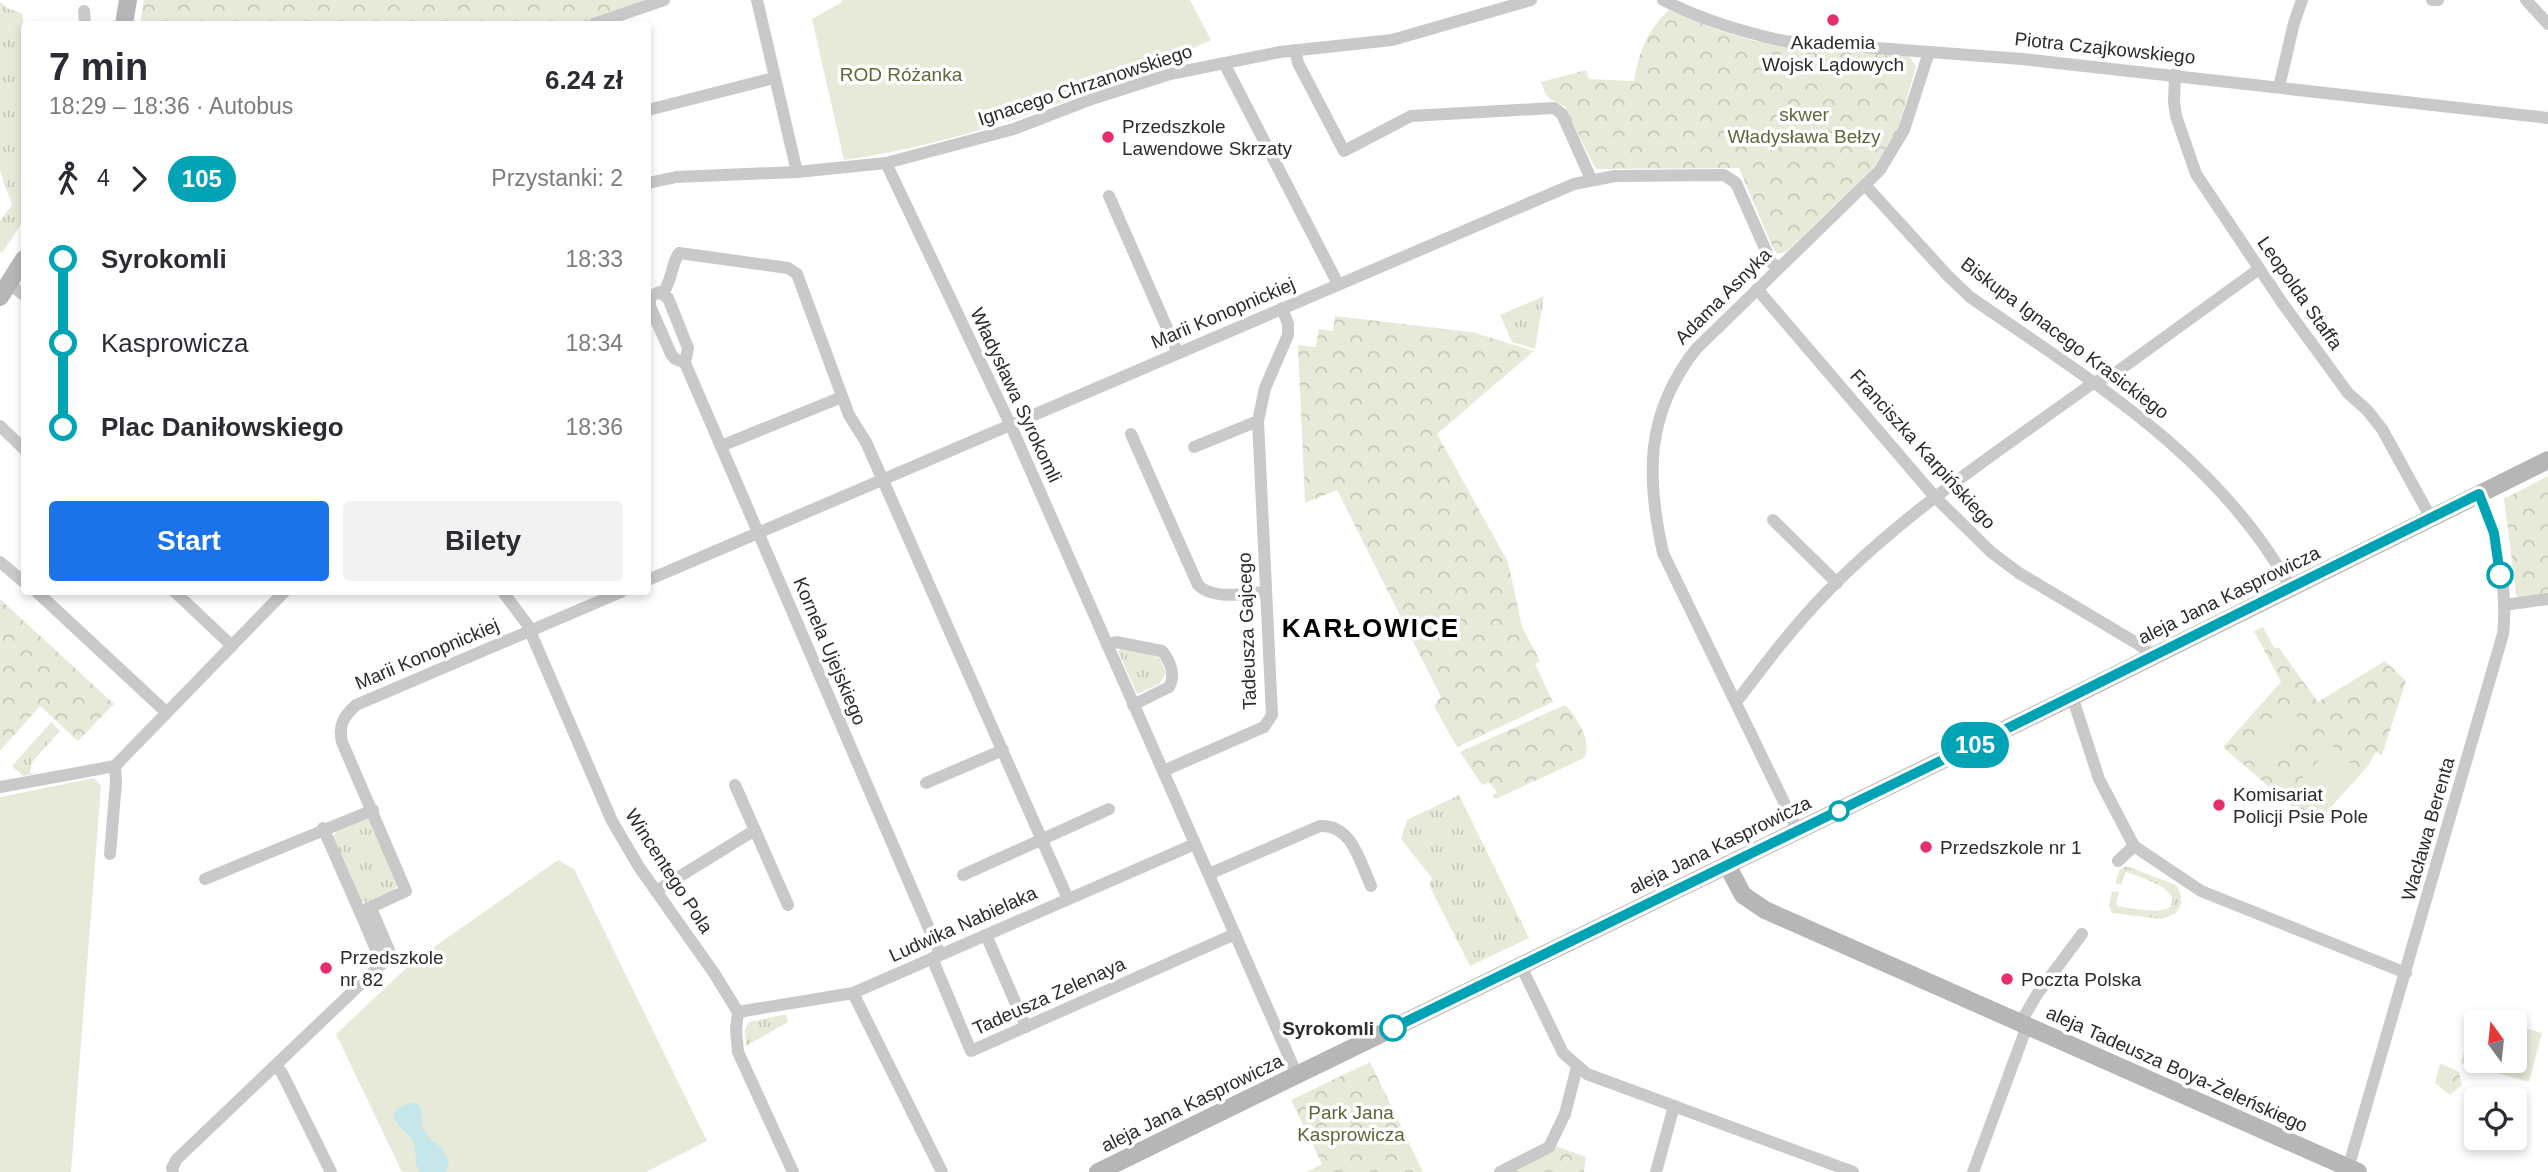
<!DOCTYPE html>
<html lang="pl">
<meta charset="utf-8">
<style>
:root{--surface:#fff;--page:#f2f2f3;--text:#2b2b33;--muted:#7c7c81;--accent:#1a73e8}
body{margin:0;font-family:Helvetica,sans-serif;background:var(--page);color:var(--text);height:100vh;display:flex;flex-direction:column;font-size:26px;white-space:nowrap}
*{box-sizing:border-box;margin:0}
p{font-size:23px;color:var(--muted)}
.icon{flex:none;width:38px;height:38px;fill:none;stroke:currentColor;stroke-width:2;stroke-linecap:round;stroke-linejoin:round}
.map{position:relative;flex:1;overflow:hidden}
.side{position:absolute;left:21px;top:21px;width:630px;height:574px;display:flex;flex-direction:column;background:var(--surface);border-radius:7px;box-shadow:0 4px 10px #0003}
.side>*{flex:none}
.badge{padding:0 14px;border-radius:23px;font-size:24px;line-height:46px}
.needle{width:46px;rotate:345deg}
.buttons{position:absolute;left:2464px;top:1010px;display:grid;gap:14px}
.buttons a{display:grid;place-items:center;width:63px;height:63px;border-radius:7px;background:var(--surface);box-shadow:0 4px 10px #0003;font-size:35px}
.map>.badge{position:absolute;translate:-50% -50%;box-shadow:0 0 0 4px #fff}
.legs{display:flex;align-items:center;gap:10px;height:77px;padding:0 28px;font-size:23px}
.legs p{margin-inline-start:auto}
.summary{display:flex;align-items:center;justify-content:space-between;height:119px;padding:0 28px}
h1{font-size:38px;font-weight:700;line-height:52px}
.cta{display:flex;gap:14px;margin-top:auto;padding:14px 28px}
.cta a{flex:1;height:80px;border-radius:7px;background:var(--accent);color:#fff;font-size:28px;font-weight:700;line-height:80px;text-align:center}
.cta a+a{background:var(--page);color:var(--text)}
ul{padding:0 28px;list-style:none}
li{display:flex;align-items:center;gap:24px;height:84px;font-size:26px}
li i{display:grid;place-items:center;width:10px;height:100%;margin:0 9px;background:currentColor}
li i::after{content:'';width:18px;height:18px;margin:-9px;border:5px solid;border-radius:50%;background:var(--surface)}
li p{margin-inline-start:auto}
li:first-child i{background:linear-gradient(#0000 50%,currentColor 0)}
li:last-child i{background:linear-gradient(currentColor 50%,#0000 0)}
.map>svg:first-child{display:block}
</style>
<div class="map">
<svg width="2548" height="1172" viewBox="0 0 2548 1172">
<defs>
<pattern id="grass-tufts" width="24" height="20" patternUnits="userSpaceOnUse" patternTransform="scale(1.75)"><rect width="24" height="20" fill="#e7ead9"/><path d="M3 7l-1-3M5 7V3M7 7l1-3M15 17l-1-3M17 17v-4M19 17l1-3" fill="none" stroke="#c6c9ba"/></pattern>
<pattern id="forest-crowns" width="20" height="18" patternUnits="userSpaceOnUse" patternTransform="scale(1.75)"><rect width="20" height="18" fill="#e7ead9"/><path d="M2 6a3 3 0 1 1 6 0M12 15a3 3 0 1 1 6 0" fill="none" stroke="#c6c9ba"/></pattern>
</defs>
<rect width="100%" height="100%" fill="#fff"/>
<g fill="url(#grass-tufts)">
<polygon points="0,2 9,9 22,13 24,25 24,220 2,253 0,251 0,221 12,205 0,171"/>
<polygon points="1544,296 1535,349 1512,342 1500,315"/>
<path d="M 1122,648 C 1146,652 1160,648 1166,674 L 1159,684 L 1137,694 L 1118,651 Z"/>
<polygon points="51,722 60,731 32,762 30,773 38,773 23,776 12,766"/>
<polygon points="1459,795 1529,938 1470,966 1429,885 1432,878 1401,839 1407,820"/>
<polygon points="364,817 371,819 399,883 394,891 365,903 361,901 333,837 336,832"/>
<path d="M 2126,866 L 2176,885 C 2183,896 2183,903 2176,913 L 2162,919 L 2112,913 L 2109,905 L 2112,891 L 2119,892 L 2116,903 L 2117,906 C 2131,908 2148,912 2162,910 C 2166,909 2169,909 2171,905 C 2181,888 2136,876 2126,872 L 2121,885 L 2115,883 L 2120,869 Z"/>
<polygon points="786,1014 788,1022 746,1046 745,1030 749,1022"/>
</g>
<g fill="url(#forest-crowns)">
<polygon points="144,0 651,0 580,24 140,24"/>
<path d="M 1669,10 L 1716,29 L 1754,41 L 1908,55 L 1916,66 L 1898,130 L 1875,166 L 1786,252 L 1777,254 L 1773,248 L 1739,168 L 1597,169 L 1593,164 L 1565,107 C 1549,97 1548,102 1541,82 L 1586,70 L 1589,79 L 1634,81 C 1639,52 1647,30 1669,10 Z"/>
<polygon points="1335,316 1472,332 1534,351 1437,434 1508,562 1522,627 1540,661 1535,664 1553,702 1457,747 1434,706 1441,697 1337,490 1305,503 1298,345 1316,347 1319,329 1333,331"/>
<polygon points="2548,476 2548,596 2517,600 2504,499"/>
<polygon points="0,599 114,704 78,741 40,706 0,751"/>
<polygon points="2263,627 2274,648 2279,648 2318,702 2385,661 2406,681 2382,755 2376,752 2368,766 2314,826 2223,747 2281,682 2254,631"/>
<path d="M 1565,705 C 1577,716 1593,743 1584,758 L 1496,799 L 1492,796 L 1497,792 L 1489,783 L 1482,785 L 1460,752 Z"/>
<polygon points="1370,1062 1423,1172 1307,1172 1322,1164 1291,1100"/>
<polygon points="2440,1063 2459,1072 2462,1085 2450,1095 2435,1083"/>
<polygon points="1556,1146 1586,1157 1584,1172 1511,1172"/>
</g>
<g fill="#e7ead9">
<path d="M 842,0 L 1190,0 L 1211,40 C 1093,94 973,142 844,160 L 812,19 L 842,2 Z"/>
<polygon points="2284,704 2307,726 2270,767 2247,745"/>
<polygon points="2332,746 2355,767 2315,810 2292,790"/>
<polygon points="94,778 101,786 71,1172 0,1172 0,797"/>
<polygon points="558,860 574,869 707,1141 646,1172 402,1172 336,1034 414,961"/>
<polygon points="2475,1014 2503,1022 2476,1022 2476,1060 2515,1060 2515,1025 2542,1033 2529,1082 2461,1063"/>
</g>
<path fill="#c5e6ea" d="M 417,1103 L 421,1108 L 423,1128 L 431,1140 L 441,1147 L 449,1161 L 446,1172 L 420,1172 C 412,1160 418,1156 414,1144 C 409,1132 397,1127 393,1116 C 397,1106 407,1103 417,1103 Z"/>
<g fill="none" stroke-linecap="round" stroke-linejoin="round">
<g stroke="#c9c9c9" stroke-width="12">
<polyline points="757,0 797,172"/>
<path d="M 1663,0 C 1702,20 1742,32 1784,41 L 2022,59 L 2548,118"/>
<polyline points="2432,0 2438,0"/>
<polyline points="2526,0 2548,24"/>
<polyline points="84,11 85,24"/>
<polyline points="594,24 664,0"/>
<polyline points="1295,50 1298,63 1344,151 1411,116 1554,108 1562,114 1591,179"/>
<polyline points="1224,63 1338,284"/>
<polyline points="2175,74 2174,102 2176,116 2196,174 2283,304 2348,393 2367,410 2382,429 2431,518"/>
<polyline points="2279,87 2294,23 2302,0"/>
<polyline points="648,110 774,78"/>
<polyline points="886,163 1011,426 1297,1075"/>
<polyline points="648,183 676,177 797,172 886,163 1014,129 1092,99 1170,74 1280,52 1392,40 1531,0"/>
<path d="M 1865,185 L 1948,276 L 1970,297 C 2091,381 2217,455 2291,588"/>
<polyline points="1109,196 1178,353"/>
<polyline points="9,284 24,295"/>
<polyline points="1757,289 1935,497 1991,552 2019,573 2138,644 2146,650 2150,657"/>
<path d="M 663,293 C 672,281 671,265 679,253 L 788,268 L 797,274 L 849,415 L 866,442 L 1068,899"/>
<polyline points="685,363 675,359 671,354 650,306 650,297 659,292 668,298 688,348 685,363 940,954"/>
<polyline points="0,426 24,449"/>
<path d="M 1131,434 L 1198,585 C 1215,601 1244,593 1266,592"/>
<polyline points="721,446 842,397"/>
<polyline points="1194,447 1258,421"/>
<polyline points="1773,520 1837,583"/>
<polyline points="0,562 24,582"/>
<polyline points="648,580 1574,184 1615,176 1724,175 1736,183 1771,262 1778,269"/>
<polyline points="37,592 166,712"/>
<polyline points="175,592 231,645"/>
<polyline points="503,592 527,624 612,821 639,867 714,973 738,1012 736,1029 738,1052 793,1172"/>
<polyline points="2504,605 2548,599"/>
<path d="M 1107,645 L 1116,642 L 1162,651 C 1170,661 1176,675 1169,687 L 1133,705"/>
<polyline points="2072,696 2099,779 2134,846 2118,861"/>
<path d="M 1737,701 C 1765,664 1793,627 1825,594 C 1904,512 2002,449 2093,383 L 2114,374 L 2259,269"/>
<polyline points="1163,771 1264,727 1272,715 1258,421 1265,388 1288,335 1288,324 1282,308"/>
<polyline points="926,783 1003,750"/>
<polyline points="735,785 788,905"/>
<polyline points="0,787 115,766 284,592"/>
<path d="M 323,828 L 360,912 L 406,891 L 342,742 C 338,725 344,716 356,705 L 621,592"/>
<path d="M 1798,831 L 1663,553 C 1646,476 1645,414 1696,349 L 1880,170 L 1904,130 L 1929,52"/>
<polyline points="2134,846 2201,891 2406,973"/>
<polyline points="110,854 116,782 115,766"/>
<path d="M 1209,874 L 1320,826 C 1352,824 1360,862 1371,886"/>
<polyline points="963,875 1109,809"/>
<polyline points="205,879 373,810"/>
<polyline points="656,891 755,830"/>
<polyline points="360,912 382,964"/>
<polyline points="986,935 1026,1027"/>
<polyline points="932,958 971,1051 1235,934"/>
<polyline points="1521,966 1563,1053 1587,1074 1853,1172"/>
<polyline points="853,993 942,1172"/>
<polyline points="738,1012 853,993 1195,844"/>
<polyline points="2020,1023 2038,993 2082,934"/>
<polyline points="276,1066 282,1073 331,1172"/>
<polyline points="173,1172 172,1168 177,1159 391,955 371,908"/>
<polyline points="1500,1172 1549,1147 1565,1114 1577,1067"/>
<polyline points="1656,1172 1674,1106"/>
<polyline points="1973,1172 2027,1026"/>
<path d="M 2347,1172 L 2503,634 C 2508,592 2497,532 2479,494"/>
</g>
<g stroke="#b6b6b6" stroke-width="18">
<polyline points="124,24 128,0"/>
<polyline points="0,297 24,259"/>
<polyline points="1727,865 1743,895 1765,910 2358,1172"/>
<polyline points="1098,1172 2051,707 2548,460"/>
</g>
</g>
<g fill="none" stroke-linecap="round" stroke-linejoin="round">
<g stroke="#fff" stroke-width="16">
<polyline id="line-1" points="1393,1028 2004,730 2479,494 2494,533 2500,575"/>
</g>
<use href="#line-1" stroke="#00a3b4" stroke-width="10"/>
</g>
<g fill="#e42e6e" stroke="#fff" stroke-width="2.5">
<circle cx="1833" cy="20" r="7"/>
<circle cx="1108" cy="137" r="7"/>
<circle cx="2219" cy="805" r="7"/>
<circle cx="1926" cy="847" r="7"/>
<circle cx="326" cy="968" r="7"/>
<circle cx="2007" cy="979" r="7"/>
</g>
<g fill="#fff" stroke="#00a3b4" stroke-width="3.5">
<circle cx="2500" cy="575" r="12"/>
<circle cx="1839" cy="811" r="9"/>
<circle cx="1393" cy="1028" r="12"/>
</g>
<g text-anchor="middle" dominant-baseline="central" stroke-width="7" stroke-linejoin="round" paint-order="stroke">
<g font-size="19" fill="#2c2c2c" stroke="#fff" text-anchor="start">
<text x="1833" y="42" text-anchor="middle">Akademia<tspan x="1833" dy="22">Wojsk Lądowych</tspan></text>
<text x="1122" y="126">Przedszkole<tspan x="1122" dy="22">Lawendowe Skrzaty</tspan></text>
<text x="2233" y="794">Komisariat<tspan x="2233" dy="22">Policji Psie Pole</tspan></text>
<text x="1940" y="847">Przedszkole nr 1</text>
<text x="340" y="957">Przedszkole<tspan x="340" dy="22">nr 82</tspan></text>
<text x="2021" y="979">Poczta Polska</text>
</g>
<g font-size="19" fill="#2c2c2c" stroke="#fff">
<text transform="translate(2105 48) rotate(6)">Piotra Czajkowskiego</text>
<text transform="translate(1085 85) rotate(-18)">Ignacego Chrzanowskiego</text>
<text transform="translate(2300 293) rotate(55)">Leopolda Staffa</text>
<text transform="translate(1723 296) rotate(-45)">Adama Asnyka</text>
<text transform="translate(1223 313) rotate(-23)">Marii Konopnickiej</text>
<text transform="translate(2065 338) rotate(37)">Biskupa Ignacego Krasickiego</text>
<text transform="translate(1016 395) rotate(65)">Władysława Syrokomli</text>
<text transform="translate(1923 449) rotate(48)">Franciszka Karpińskiego</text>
<text transform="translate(2229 595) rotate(-26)">aleja Jana Kasprowicza</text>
<text transform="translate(1247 631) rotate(-92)">Tadeusza Gajcego</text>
<text transform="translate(830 651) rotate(67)">Kornela Ujejskiego</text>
<text transform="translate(427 654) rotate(-23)">Marii Konopnickiej</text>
<text transform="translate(2428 829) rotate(-74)">Wacława Berenta</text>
<text transform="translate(1720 845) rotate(-26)">aleja Jana Kasprowicza</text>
<text transform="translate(669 871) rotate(57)">Wincentego Pola</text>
<text transform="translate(963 924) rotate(-24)">Ludwika Nabielaka</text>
<text transform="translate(1049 996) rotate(-24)">Tadeusza Zelenaya</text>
<text transform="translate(2177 1069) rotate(24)">aleja Tadeusza Boya-Żeleńskiego</text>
<text transform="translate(1192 1103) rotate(-26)">aleja Jana Kasprowicza</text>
</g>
<g font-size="19" fill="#5c673a" stroke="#fff">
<text x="901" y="74">ROD Różanka</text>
<text x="1804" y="114">skwer<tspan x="1804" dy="22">Władysława Bełzy</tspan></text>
<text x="1351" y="1112">Park Jana<tspan x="1351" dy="22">Kasprowicza</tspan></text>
</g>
<g font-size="19" font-weight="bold" fill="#2c2c2c" stroke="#fff" text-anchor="end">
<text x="1374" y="1028">Syrokomli</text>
</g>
<g font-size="26" font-weight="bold" letter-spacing="2" fill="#000" stroke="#fff">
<text x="1371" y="628">KARŁOWICE</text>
</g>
</g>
</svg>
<div class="buttons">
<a><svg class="needle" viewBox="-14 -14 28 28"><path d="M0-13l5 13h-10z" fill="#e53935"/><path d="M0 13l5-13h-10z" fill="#7c7c81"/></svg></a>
<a><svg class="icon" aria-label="locate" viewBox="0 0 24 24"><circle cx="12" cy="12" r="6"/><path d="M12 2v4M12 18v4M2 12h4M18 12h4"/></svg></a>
</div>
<b class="badge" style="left:1975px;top:745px;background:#00a3b4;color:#fff">105</b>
<section class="side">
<div class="summary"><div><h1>7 min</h1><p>18:29 – 18:36 · Autobus</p></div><b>6.24 zł</b></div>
<div class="legs"><svg class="icon" aria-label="walk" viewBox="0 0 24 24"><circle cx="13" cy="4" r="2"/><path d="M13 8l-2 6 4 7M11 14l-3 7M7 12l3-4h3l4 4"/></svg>4<svg class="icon" aria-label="forward" viewBox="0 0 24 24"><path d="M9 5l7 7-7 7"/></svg><b class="badge" style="background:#00a3b4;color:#fff">105</b><p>Przystanki: 2</p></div>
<ul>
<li><i style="color:#00a3b4"></i><b>Syrokomli</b><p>18:33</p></li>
<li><i style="color:#00a3b4"></i><span>Kasprowicza</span><p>18:34</p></li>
<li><i style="color:#00a3b4"></i><b>Plac Daniłowskiego</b><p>18:36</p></li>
</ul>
<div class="cta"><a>Start</a><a>Bilety</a></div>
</section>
</div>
